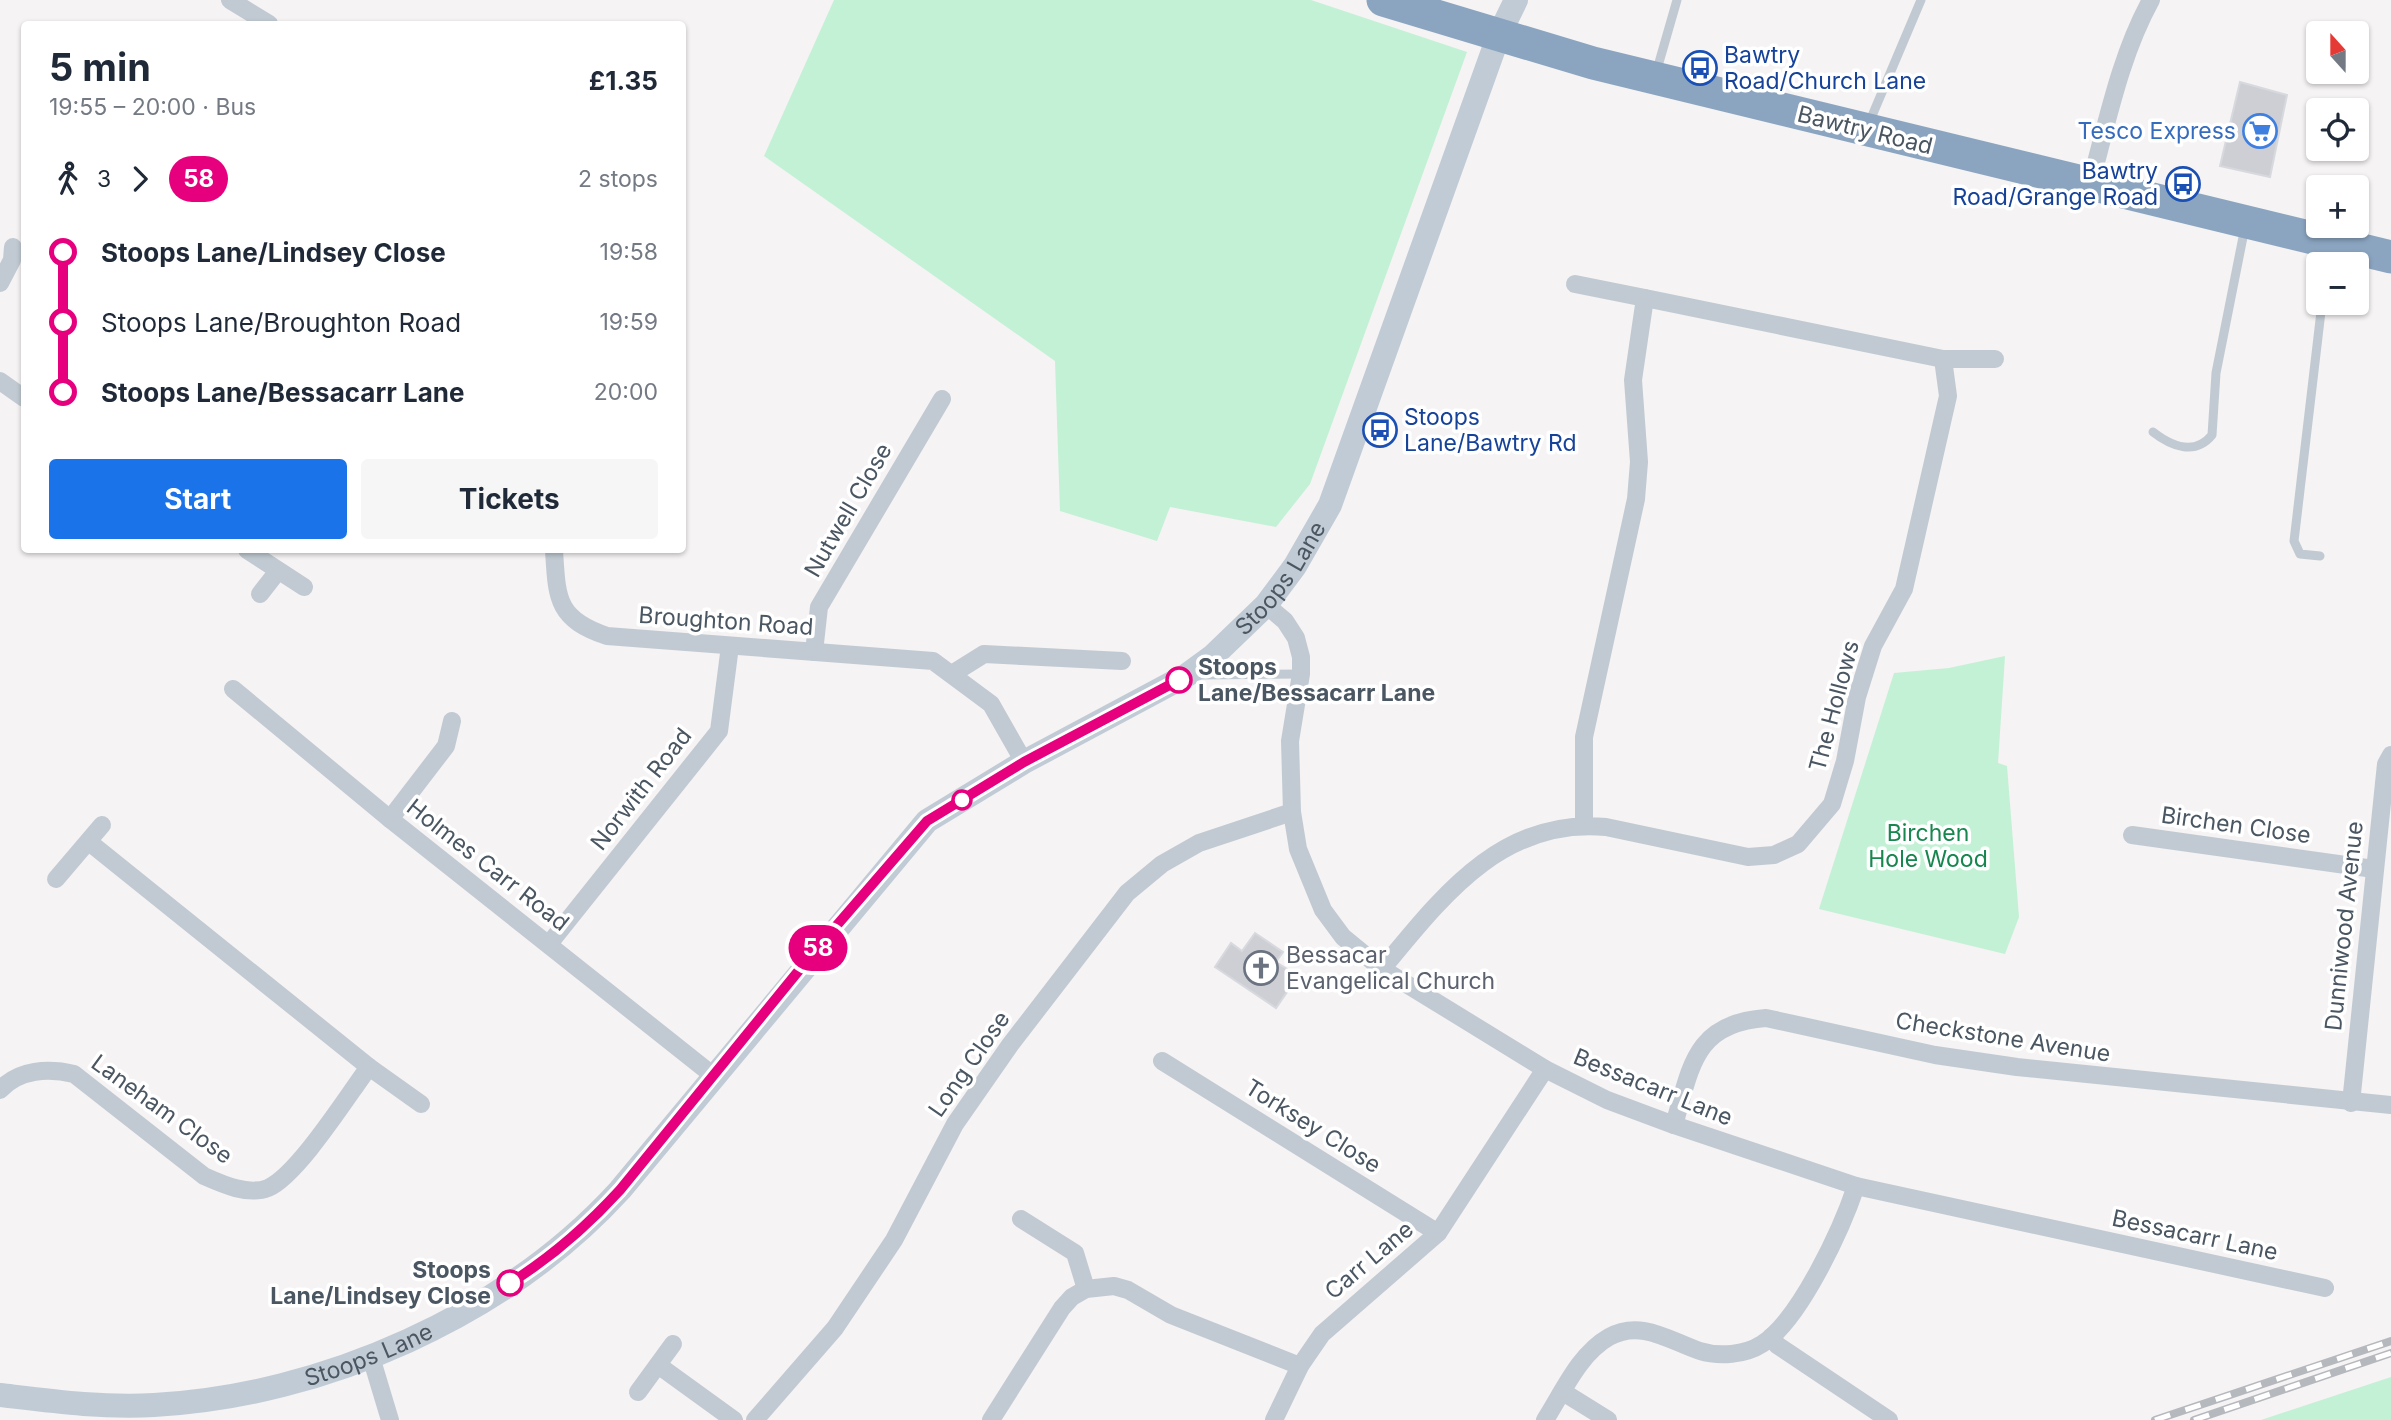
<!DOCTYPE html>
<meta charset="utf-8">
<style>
:root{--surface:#fff;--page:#f6f6f7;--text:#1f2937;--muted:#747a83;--accent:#1a73e8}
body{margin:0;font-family:Inter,sans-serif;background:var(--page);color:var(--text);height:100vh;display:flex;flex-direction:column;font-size:26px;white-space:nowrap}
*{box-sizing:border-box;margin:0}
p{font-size:23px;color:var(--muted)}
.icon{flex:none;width:38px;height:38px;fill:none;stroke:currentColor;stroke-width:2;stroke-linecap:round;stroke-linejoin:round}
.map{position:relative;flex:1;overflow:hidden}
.drawer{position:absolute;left:21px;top:21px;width:665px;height:532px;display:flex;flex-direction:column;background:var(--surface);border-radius:7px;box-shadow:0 2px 5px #0004}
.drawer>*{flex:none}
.badge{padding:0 14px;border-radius:23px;font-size:24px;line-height:46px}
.needle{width:46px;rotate:339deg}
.buttons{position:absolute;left:2306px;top:21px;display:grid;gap:14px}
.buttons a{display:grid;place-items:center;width:63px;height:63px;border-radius:7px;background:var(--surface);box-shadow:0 2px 5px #0004;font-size:35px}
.map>.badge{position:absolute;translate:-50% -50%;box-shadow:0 0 0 4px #fff}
.legs{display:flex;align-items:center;gap:10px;height:77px;padding:0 28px;font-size:23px}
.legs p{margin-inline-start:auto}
.summary{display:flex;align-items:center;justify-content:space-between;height:119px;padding:0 28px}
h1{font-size:38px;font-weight:700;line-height:52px}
.cta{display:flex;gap:14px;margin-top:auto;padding:14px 28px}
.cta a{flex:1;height:80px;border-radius:7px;background:var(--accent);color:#fff;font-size:28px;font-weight:700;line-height:80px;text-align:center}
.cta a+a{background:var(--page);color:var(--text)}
ul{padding:0 28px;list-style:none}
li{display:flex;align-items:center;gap:24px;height:70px;font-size:26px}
li i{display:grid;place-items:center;width:10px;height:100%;margin:0 9px;background:currentColor}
li i::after{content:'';width:18px;height:18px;margin:-9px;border:5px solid;border-radius:50%;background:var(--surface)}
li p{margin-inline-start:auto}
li:first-child i{background:linear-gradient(#0000 50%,currentColor 0)}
li:last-child i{background:linear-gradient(currentColor 50%,#0000 0)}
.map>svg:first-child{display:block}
</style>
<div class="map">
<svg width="2391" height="1420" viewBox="0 0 2391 1420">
<rect width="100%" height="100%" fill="#f5f3f3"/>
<g fill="#c3f1d5">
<polygon points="834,0 1311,0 1467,52 1310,484 1276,527 1170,507 1157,541 1060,511 1055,361 764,156"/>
<polygon points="2005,656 1998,763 2007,766 2019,917 2005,954 1819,909 1894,673 1949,668"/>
<polygon points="2391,1377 2391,1420 2261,1420"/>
</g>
<g fill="#cdcfd5" stroke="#d7d9de" stroke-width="2">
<polygon points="2240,82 2287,95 2270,177 2220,166"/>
<polygon points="1255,933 1283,952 1276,962 1298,976 1276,1008 1215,967 1231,943 1242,951"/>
</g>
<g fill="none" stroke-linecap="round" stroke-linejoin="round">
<g stroke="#c1cad2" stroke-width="9">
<polyline points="1656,73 1677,0"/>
<polyline points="1869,123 1921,0"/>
<polyline points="2328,264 2330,248"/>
<path d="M 2153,432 C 2171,446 2195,456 2212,435 L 2216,373 L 2245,227"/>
<polyline points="2320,556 2300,554 2294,541 2322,303"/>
<polyline points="1198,675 1301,674"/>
</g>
<g stroke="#c1cad2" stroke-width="18">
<polyline points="230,0 269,24"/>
<path d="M 2090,185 C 2107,123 2120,56 2151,0"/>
<polyline points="0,283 12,260 13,247"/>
<polyline points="1575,284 1645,298"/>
<polyline points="1943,359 1995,359"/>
<polyline points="0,381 24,398"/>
<polyline points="247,550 304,587"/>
<path d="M 554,550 C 557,598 556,619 607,636 L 933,661 L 991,704 L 1024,762"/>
<polyline points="260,594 278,571"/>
<polyline points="1266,605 1285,621 1296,638 1301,657 1301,674 1290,741 1292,812 1298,849 1323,910 1343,937 1382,969 1545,1069 1607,1100 1674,1125 1856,1186 2325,1288"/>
<polyline points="814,652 819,607 942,399"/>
<polyline points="952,674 984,654 1122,661"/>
<polyline points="233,689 390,819 715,1077"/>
<polyline points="390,819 446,746 452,721"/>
<polyline points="2132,835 2374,869"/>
<polyline points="89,842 369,1067 421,1104"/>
<polyline points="56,879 102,825"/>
<polyline points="549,944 719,731 730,646"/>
<path d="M 1382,969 C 1441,898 1501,817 1606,827 L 1748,857 L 1774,855 L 1798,844 L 1832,804 L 1845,761 L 1857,697 L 1873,646 L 1904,589 L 1948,396 L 1943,359 L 1645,298 L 1633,380 L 1639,462 L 1636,499 L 1584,737 L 1584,825"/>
<polyline points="1162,1061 1438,1233"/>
<path d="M 0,1090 C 19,1069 49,1068 74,1074 L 204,1176 C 222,1184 248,1196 268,1188 C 298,1175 348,1095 369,1067"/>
<polyline points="2351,1103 2386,764 2391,755"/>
<path d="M 1674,1125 C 1691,1067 1694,1023 1766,1018 L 1935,1055 L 2017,1067 L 2391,1105"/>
<polyline points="1021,1219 1075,1253 1086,1289"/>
<polyline points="1772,1336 1777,1345 1889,1420"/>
<polyline points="371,1357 390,1420"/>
<polyline points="658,1365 734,1420"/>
<polyline points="638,1392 673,1344"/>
<polyline points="1563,1392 1608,1420"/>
<polyline points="755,1420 835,1328 894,1240 955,1124 1010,1045 1127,893 1162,864 1199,843 1292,812"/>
<polyline points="991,1420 1062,1308 1072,1297 1086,1289 1114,1286 1128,1290 1171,1315 1300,1366"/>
<polyline points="1274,1420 1300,1366 1322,1334 1438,1233 1545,1069"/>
<path d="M 1545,1420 C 1563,1392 1579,1354 1609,1337 C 1641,1319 1670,1341 1700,1351 C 1719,1357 1745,1355 1762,1344 C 1800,1320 1842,1228 1856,1186"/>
</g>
<path stroke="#c1cbd6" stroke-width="24" id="s1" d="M 0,1395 C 51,1401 102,1408 154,1405 C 323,1396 506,1315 620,1190 L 927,821 L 1024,762 L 1187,675 L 1213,656 L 1266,605 L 1295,566 L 1330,505 L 1498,37 L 1516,0"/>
<polyline stroke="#8ba5c1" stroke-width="33" points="1383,0 1593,63 2391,257"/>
<g stroke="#b5b8bd" stroke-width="8">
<g id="rail">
<polyline points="2155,1420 2391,1341"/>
<polyline points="2194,1420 2391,1353"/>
</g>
</g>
<use href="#rail" stroke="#fff" stroke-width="5" stroke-dasharray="16" stroke-linecap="butt"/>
</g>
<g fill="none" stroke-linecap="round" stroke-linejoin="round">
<g stroke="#fff" stroke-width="16">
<path id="line-1" d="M 510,1283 C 552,1257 587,1226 620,1190 L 818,947 L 927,821 L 1024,762 L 1179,680"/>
</g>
<use href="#line-1" stroke="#e6007e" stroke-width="10"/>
</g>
<defs>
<g id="bus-ring" transform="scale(1.75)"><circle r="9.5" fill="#fff" stroke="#1a4fb4" stroke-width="1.5"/><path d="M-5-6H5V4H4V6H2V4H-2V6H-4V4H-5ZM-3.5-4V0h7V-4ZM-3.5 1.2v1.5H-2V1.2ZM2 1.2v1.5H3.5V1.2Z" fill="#1a4fb4"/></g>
<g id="supermarket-ring" transform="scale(1.75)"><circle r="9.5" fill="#fff" stroke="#3f7fe0" stroke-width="1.5"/><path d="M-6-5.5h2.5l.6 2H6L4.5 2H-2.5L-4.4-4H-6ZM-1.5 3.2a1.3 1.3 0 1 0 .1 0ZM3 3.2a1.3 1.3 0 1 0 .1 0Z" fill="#3f7fe0"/></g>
<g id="church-ring" transform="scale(1.75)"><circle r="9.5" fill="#fff" stroke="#6b7280" stroke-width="1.5"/><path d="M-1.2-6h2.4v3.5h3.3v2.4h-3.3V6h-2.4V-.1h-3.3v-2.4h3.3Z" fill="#6b7280"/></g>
</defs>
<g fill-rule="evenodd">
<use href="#bus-ring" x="1700" y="68"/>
<use href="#supermarket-ring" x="2260" y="131"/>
<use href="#bus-ring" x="2183" y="184"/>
<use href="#bus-ring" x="1380" y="430"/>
<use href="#church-ring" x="1261" y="968"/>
</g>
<g fill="#fff" stroke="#e6007e" stroke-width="3.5">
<circle cx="1179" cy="680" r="12"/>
<circle cx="962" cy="800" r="9"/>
<circle cx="510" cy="1283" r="12"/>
</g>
<g text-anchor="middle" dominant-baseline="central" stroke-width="7" stroke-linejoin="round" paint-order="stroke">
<g font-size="23" fill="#164399" stroke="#fff" text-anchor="start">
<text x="1724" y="55">Bawtry<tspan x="1724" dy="26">Road/Church Lane</tspan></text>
<text x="2158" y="171" text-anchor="end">Bawtry<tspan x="2158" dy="26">Road/Grange Road</tspan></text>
<text x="1404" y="417">Stoops<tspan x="1404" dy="26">Lane/Bawtry Rd</tspan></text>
</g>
<g font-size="23" fill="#4a5661" stroke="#fff">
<text transform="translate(1865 130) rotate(14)">Bawtry Road</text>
<text transform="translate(848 510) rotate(-60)">Nutwell Close</text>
<text stroke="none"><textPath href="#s1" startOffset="1594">Stoops Lane</textPath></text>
<text transform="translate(726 621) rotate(4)">Broughton Road</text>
<text transform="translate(1834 706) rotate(-75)">The Hollows</text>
<text transform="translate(641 789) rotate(-52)">Norwith Road</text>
<text transform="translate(2236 825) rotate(8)">Birchen Close</text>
<text transform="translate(488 865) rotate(38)">Holmes Carr Road</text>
<text transform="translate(2344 926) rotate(-84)">Dunniwood Avenue</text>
<text transform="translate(2003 1037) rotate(9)">Checkstone Avenue</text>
<text transform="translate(969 1064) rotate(-55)">Long Close</text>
<text transform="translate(1653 1087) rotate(22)">Bessacarr Lane</text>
<text transform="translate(162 1109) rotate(36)">Laneham Close</text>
<text transform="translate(1313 1126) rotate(32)">Torksey Close</text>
<text transform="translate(2195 1235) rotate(12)">Bessacarr Lane</text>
<text transform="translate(1369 1260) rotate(-40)">Carr Lane</text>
<text stroke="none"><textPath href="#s1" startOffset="376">Stoops Lane</textPath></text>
</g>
<g font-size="23" fill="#366cbe" stroke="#fff" text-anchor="end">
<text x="2236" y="131">Tesco Express</text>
</g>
<g font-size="23" font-weight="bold" fill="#4a5661" stroke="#fff" text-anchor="start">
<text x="1198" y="667">Stoops<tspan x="1198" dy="26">Lane/Bessacarr Lane</tspan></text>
<text x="491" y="1270" text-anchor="end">Stoops<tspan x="491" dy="26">Lane/Lindsey Close</tspan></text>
</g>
<g font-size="23" fill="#17864f" stroke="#fff">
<text x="1928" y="833">Birchen<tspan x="1928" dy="26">Hole Wood</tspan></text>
</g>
<g font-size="23" fill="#5b616d" stroke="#fff" text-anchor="start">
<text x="1286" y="955">Bessacar<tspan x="1286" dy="26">Evangelical Church</tspan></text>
</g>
</g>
</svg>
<div class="buttons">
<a><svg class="needle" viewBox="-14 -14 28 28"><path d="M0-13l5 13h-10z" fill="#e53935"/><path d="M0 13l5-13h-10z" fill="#747a83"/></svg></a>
<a><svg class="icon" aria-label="locate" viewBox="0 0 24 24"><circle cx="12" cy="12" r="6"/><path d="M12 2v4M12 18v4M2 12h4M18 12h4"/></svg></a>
<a>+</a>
<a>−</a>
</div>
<b class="badge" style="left:818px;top:948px;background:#e6007e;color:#fff">58</b>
<section class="drawer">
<div class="summary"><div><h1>5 min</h1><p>19:55 – 20:00 · Bus</p></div><b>£1.35</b></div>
<div class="legs"><svg class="icon" aria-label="walk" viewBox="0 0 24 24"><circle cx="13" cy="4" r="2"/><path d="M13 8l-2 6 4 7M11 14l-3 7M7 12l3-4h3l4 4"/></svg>3<svg class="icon" aria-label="forward" viewBox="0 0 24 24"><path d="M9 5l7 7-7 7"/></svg><b class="badge" style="background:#e6007e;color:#fff">58</b><p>2 stops</p></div>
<ul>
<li><i style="color:#e6007e"></i><b>Stoops Lane/Lindsey Close</b><p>19:58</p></li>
<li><i style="color:#e6007e"></i><span>Stoops Lane/Broughton Road</span><p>19:59</p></li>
<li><i style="color:#e6007e"></i><b>Stoops Lane/Bessacarr Lane</b><p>20:00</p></li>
</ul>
<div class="cta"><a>Start</a><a>Tickets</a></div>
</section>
</div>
